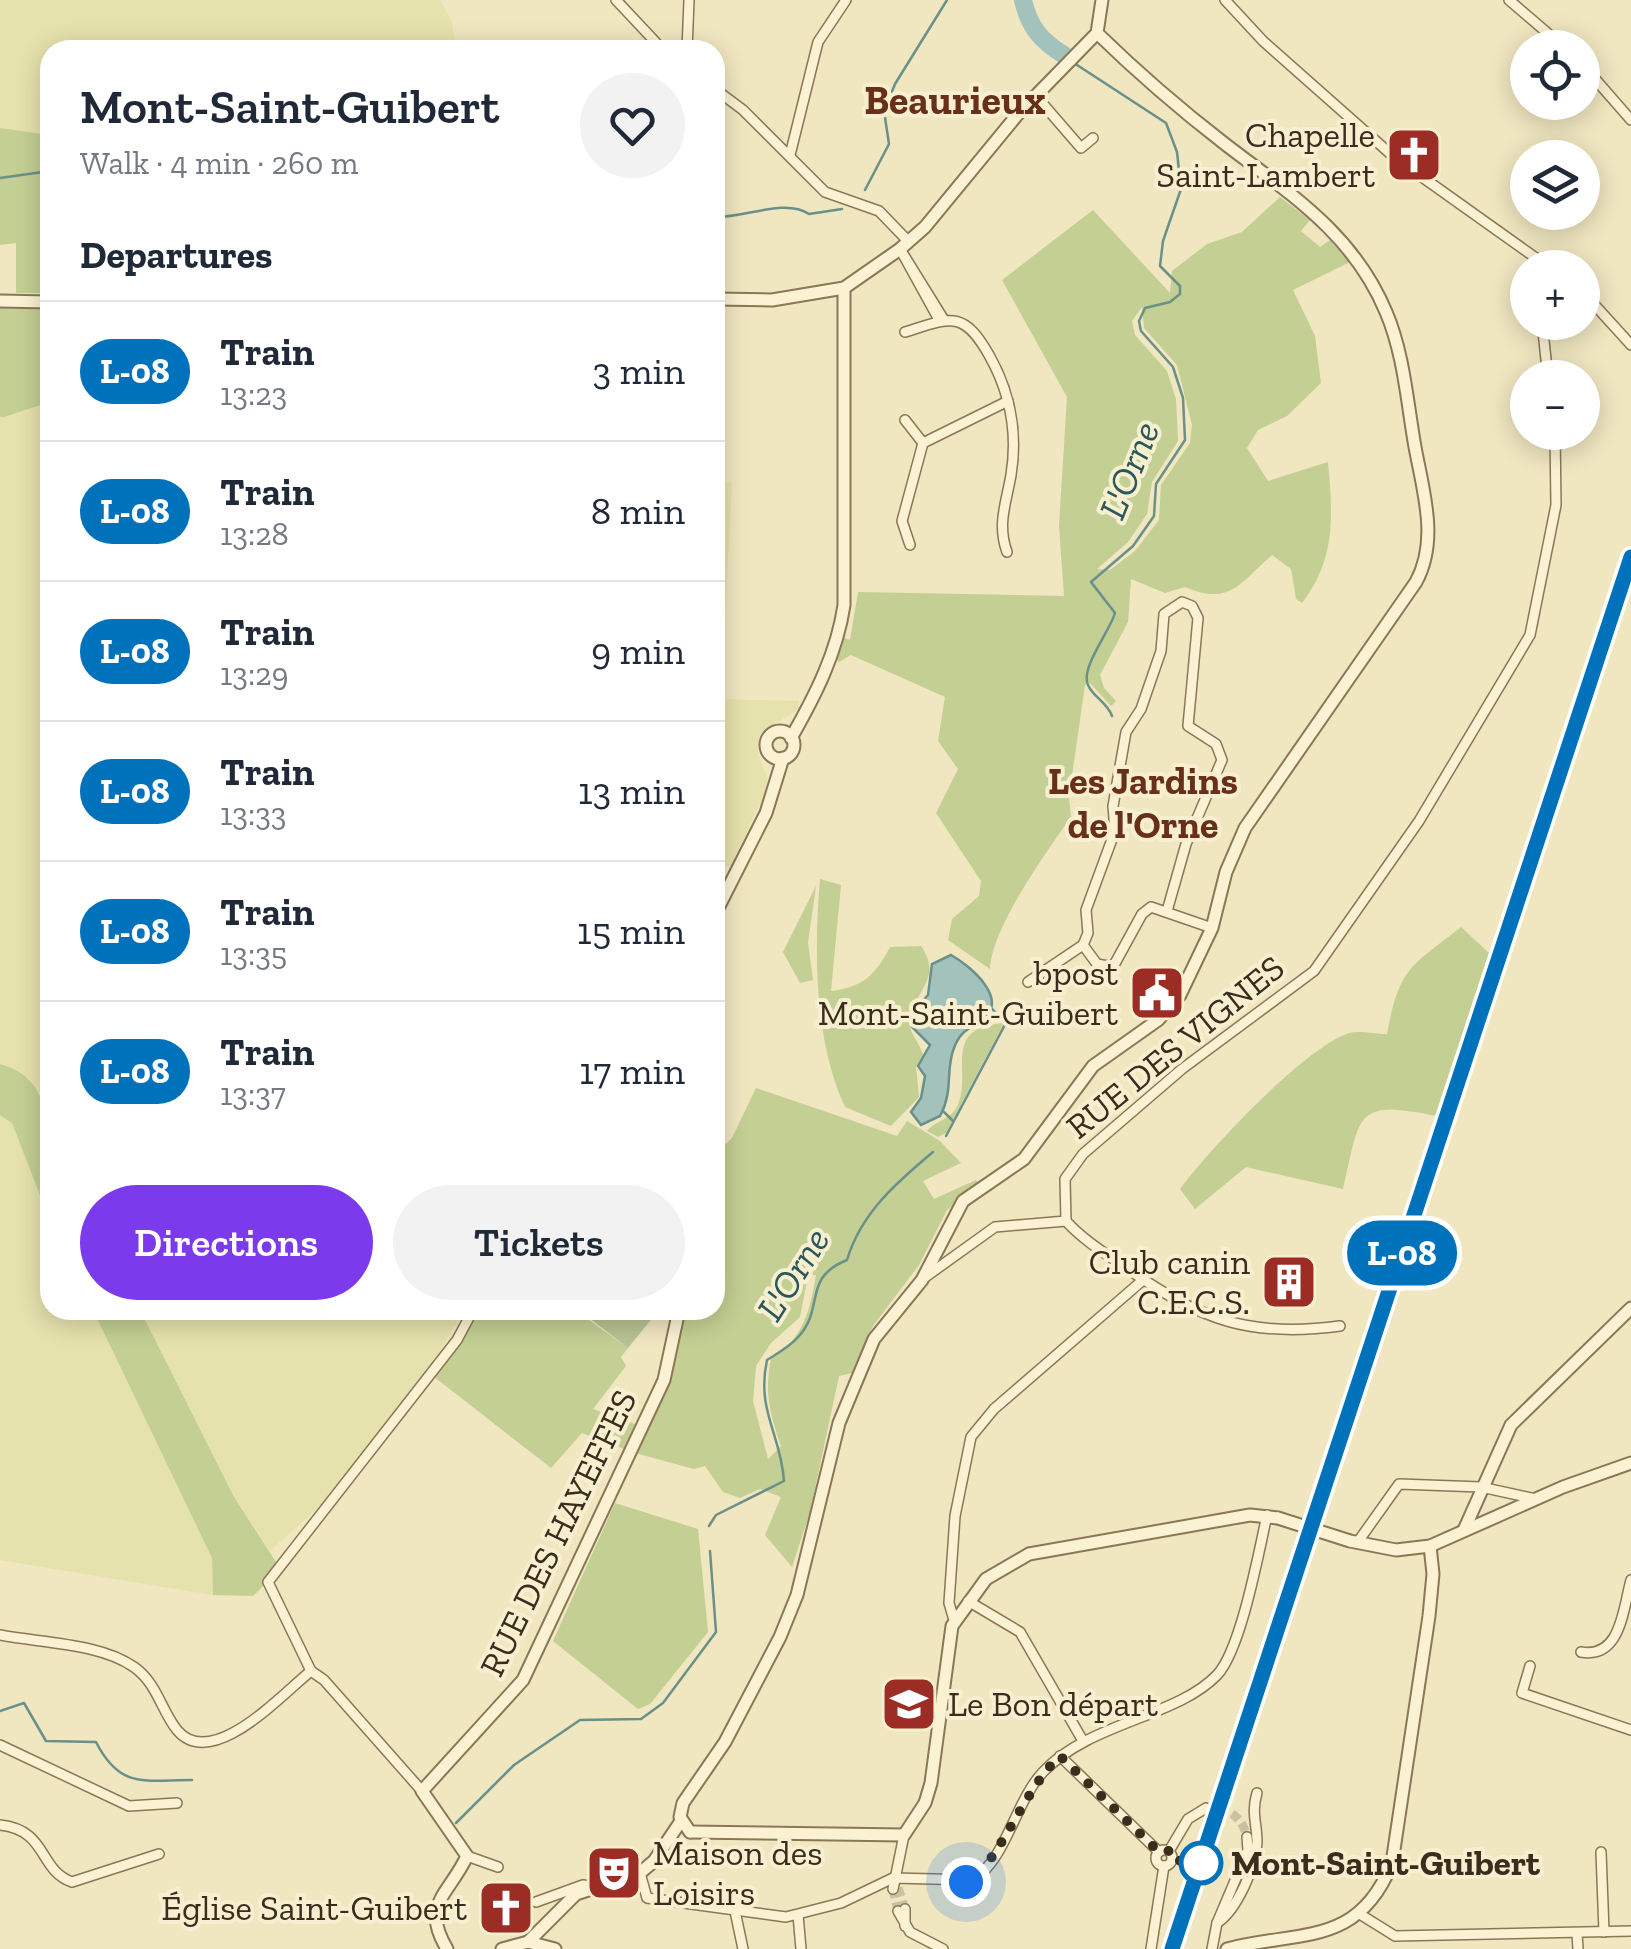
<!DOCTYPE html>
<meta charset="utf-8">
<style>
:root{--surface:#fff;--page:#f2f2f3;--text:#1f2937;--muted:#747a83;--line:#e0e1e3;--accent:#7c3aed}
body{margin:0;font-family:"Zilla Slab",serif;background:var(--page);color:var(--text);height:100vh;display:flex;flex-direction:column;font-size:38px;white-space:nowrap}
*{box-sizing:border-box;margin:0}
p{font-size:32px;color:var(--muted)}
.icon{flex:none;width:55px;height:55px;fill:none;stroke:currentColor;stroke-width:2;stroke-linecap:round;stroke-linejoin:round}
.map{position:relative;flex:1;overflow:hidden}
.panel{position:absolute;left:40px;top:40px;width:685px;height:1280px;display:flex;flex-direction:column;background:var(--surface);border-radius:30px;box-shadow:0 5px 25px #0003}
.panel>*{flex:none}
.badge{padding:0 20px;border-radius:32px;font-size:35px;line-height:65px}
.fabs{position:absolute;left:1510px;top:30px;display:grid;gap:20px}
.fabs a{display:grid;place-items:center;width:90px;height:90px;border-radius:50%;background:var(--surface);box-shadow:0 5px 25px #0003;font-size:50px}
.you{position:absolute;width:50px;height:50px;margin:-25px;border:8px solid #fff;border-radius:50%;background:#1a73e8;box-shadow:0 0 0 15px #1a73e833}
.map>.badge{position:absolute;translate:-50% -50%;box-shadow:0 0 0 5px #fff}
h2{padding:0 40px;font-size:38px;line-height:90px}
.round{display:grid;place-items:center;flex:none;width:105px;height:105px;border-radius:52px;background:var(--page)}
.overview{display:flex;align-items:center;justify-content:space-between;height:170px;padding:0 40px}
h1{font-size:48px;font-weight:600;line-height:75px}
.button{display:flex;gap:20px;margin-top:auto;padding:20px 40px}
.button a{flex:1;height:115px;border-radius:60px;background:var(--accent);color:#fff;font-size:40px;font-weight:600;line-height:115px;text-align:center}
.button a+a{background:var(--page);color:var(--text)}
ul{padding:0;list-style:none}
li{display:flex;align-items:center;gap:30px;height:140px;padding:0 40px;border-top:2px solid var(--line)}
li div{flex:1}
li b{display:block;font-size:38px}
li em{font-style:normal}
li .badge{min-width:110px;font-weight:700;text-align:center}
.map>svg:first-child{display:block}
</style>
<div class="map">
<svg width="1631" height="1949" viewBox="0 0 1631 1949">
<rect width="100%" height="100%" fill="#f0e6c0"/>
<g fill="#e6e2ad">
<polygon points="0,0 440,0 452,22 456,50 50,50 50,135 0,128"/>
<polygon points="50,402 50,1128 40,1093 0,1064 0,417"/>
<polygon points="715,418 725,418 723,483 732,483 724,635 715,636"/>
<polygon points="715,699 799,701 798,709 760,734 758,752 769,784 731,866 715,865"/>
<polygon points="0,1115 12,1123 50,1221 50,1310 93,1310 212,1558 213,1595 0,1560"/>
<polygon points="140,1310 464,1310 433,1363 328,1499 270,1551 234,1497"/>
</g>
<g fill="#c3cf93" fill-rule="evenodd">
<polygon points="0,128 50,135 50,293 16,293 16,243 0,245"/>
<path d="M 1280,197 L 1310,220 L 1301,231 L 1320,247 L 1330,240 L 1350,262 L 1293,290 L 1315,336 L 1321,383 L 1287,416 L 1258,430 L 1247,448 L 1268,481 L 1328,462 C 1333,516 1336,558 1302,603 L 1296,599 L 1291,569 L 1272,555 C 1239,584 1230,606 1185,587 L 1165,593 L 1131,579 L 1128,622 L 1100,675 L 1104,688 L 1116,701 L 1111,706 L 1090,683 L 1085,685 L 1069,797 L 1071,817 C 1047,851 991,929 990,969 L 948,940 L 952,919 L 979,896 L 981,881 L 936,813 L 958,769 L 938,741 L 945,697 L 851,655 L 839,662 L 835,657 L 843,637 L 850,640 L 858,592 L 1064,596 L 1059,526 L 1067,397 L 1002,280 L 1093,210 L 1170,293 L 1172,271 L 1207,244 L 1242,232 ZM 1142,307 L 1144,328 L 1177,365 L 1192,425 L 1190,443 L 1161,485 L 1159,520 L 1135,551 L 1110,570 L 1097,569 L 1128,542 L 1147,514 L 1152,482 L 1178,441 L 1176,399 L 1167,371 L 1135,335 L 1132,321 Z"/>
<polygon points="0,308 50,309 50,402 4,417 0,417"/>
<path d="M 820,879 L 841,885 L 831,991 C 864,987 876,974 890,947 L 921,946 C 942,977 918,987 911,1016 C 906,1032 919,1040 923,1055 L 916,1066 L 919,1097 L 891,1126 L 845,1107 C 814,1040 814,952 820,879 Z"/>
<polygon points="816,886 808,943 813,980 800,983 783,952"/>
<path d="M 1461,927 L 1489,953 L 1437,1116 C 1353,1099 1361,1114 1343,1189 L 1246,1167 L 1195,1209 L 1180,1189 C 1210,1149 1304,1048 1349,1033 C 1360,1030 1376,1034 1387,1034 C 1400,967 1409,968 1461,927 Z"/>
<path d="M 1004,1023 L 946,1133 L 938,1137 L 927,1131 C 935,1121 950,1120 957,1107 C 974,1072 939,1028 1004,1023 Z"/>
<path d="M 0,1064 C 65,1079 50,1171 50,1221 L 12,1123 L 0,1115 Z"/>
<path d="M 756,1088 L 897,1136 L 907,1121 L 940,1141 L 961,1163 L 923,1181 L 934,1199 L 976,1180 L 980,1185 L 947,1210 L 919,1265 L 873,1326 L 852,1373 L 839,1376 L 810,1512 L 792,1567 L 765,1535 L 781,1497 L 760,1489 L 740,1498 L 723,1492 L 705,1466 L 694,1469 L 635,1453 L 668,1382 L 684,1310 L 715,1310 L 715,1154 L 732,1138 ZM 808,1275 L 816,1275 C 810,1311 803,1339 771,1359 C 764,1393 770,1414 781,1446 L 768,1459 L 753,1401 L 756,1366 L 771,1343 L 800,1317 Z"/>
<polygon points="93,1310 140,1310 234,1497 276,1562 266,1583 253,1596 213,1595 212,1558"/>
<polygon points="476,1310 575,1310 628,1348 621,1357 626,1366 593,1409 635,1424 624,1449 582,1433 551,1468 433,1376"/>
<polygon points="615,1503 698,1529 708,1632 650,1704 638,1709 553,1641"/>
</g>
<polygon fill="#b9c393" points="579,1310 659,1310 628,1348"/>
<path fill="#a3c2bc" stroke="#6a908a" stroke-width="2.5" d="M 951,955 C 969,965 1012,1000 981,1021 C 968,1029 960,1032 954,1048 C 945,1070 954,1090 940,1116 L 921,1125 L 911,1112 L 921,1098 L 925,1076 L 918,1066 L 930,1045 L 912,1027 L 911,1014 L 928,995 L 932,964 Z"/>
<g fill="none" stroke-linecap="round" stroke-linejoin="round">
<g stroke="#6a908a" stroke-width="2.5">
<path d="M 1074,63 L 1166,123 L 1177,152 L 1181,189 L 1163,241 L 1160,266 L 1180,286 L 1180,294 L 1170,302 L 1145,308 L 1139,321 L 1141,331 L 1173,367 L 1183,398 L 1185,440 L 1156,484 L 1154,516 L 1133,546 L 1091,582 L 1115,613 C 1110,631 1080,668 1088,685 C 1093,697 1107,702 1112,716"/>
<polyline points="0,178 50,171"/>
<polyline points="865,190 889,144 884,111 895,84 947,0"/>
<path d="M 715,217 C 744,218 785,198 809,214 L 842,209"/>
<polyline points="990,1007 1006,1023"/>
<polyline points="943,1111 953,1121"/>
<polyline points="946,1136 1009,1017"/>
<path d="M 709,1526 L 716,1515 L 784,1481 C 781,1434 756,1411 767,1360 C 778,1353 791,1346 799,1336 C 825,1307 802,1278 847,1260 C 861,1213 896,1183 933,1152"/>
<path d="M 0,1711 L 24,1703 L 46,1741 L 96,1742 C 120,1789 143,1780 192,1780"/>
<polyline points="456,1823 514,1765 580,1720 641,1719 663,1703 716,1632 710,1551"/>
</g>
<path stroke="#a3c2bc" stroke-width="18" d="M 1023,0 C 1029,27 1041,41 1064,55"/>
<g stroke="#cbc19f" stroke-width="9" stroke-dasharray="9 4.5" stroke-linecap="butt">
<path d="M 1206,1808 C 1228,1807 1242,1816 1247,1837"/>
<polyline points="898,1888 905,1909"/>
<polyline points="893,1889 898,1911"/>
</g>
<g stroke="#8a7757" stroke-width="12">
<g id="minor">
<polyline points="616,0 663,50"/>
<polyline points="1225,0 1263,41 1394,157 1550,268"/>
<polyline points="1509,0 1565,48"/>
<polyline points="687,50 689,0"/>
<polyline points="1582,64 1631,120"/>
<polyline points="715,89 743,110 825,192 879,211 908,241"/>
<polyline points="1036,96 1081,148 1093,138"/>
<polyline points="790,155 818,42 846,0"/>
<polyline points="900,249 937,316 944,320"/>
<polyline points="900,249 944,320"/>
<polyline points="1582,291 1631,345"/>
<polyline points="1542,322 1548,378"/>
<path d="M 905,332 C 950,318 963,309 989,355 C 1010,392 1018,432 1011,475 C 1006,504 997,524 1007,552"/>
<polyline points="905,420 923,443"/>
<polyline points="910,545 902,521 923,443 1008,401"/>
<polyline points="1167,911 1186,844 1222,760 1216,744 1188,726 1198,618 1192,606 1182,602 1164,614 1161,651 1141,709 1126,732 1113,806 1115,831 1086,910 1088,933 1083,945 1097,964 1113,967 1142,914 1151,907 1212,928"/>
<polyline points="1028,982 1083,945"/>
<path d="M 1066,1221 C 1083,1240 1106,1254 1128,1269 C 1201,1320 1250,1338 1340,1326"/>
<polyline points="924,1278 995,1227 1066,1221 1065,1179 1083,1154 1182,1069 1314,971 1419,821 1530,635 1556,505 1555,432"/>
<polyline points="1357,1543 1399,1484 1481,1487 1536,1499"/>
<polyline points="968,1601 1020,1632 1083,1741"/>
<polyline points="954,1620 949,1603 955,1516 971,1437 994,1409 1143,1280"/>
<path d="M 0,1635 C 41,1643 100,1643 134,1667 C 157,1683 161,1710 177,1730 C 212,1772 282,1694 311,1671 L 324,1680 L 422,1791"/>
<path d="M 1581,1652 C 1621,1659 1623,1609 1631,1580"/>
<polyline points="1530,1666 1522,1693 1631,1730"/>
<polyline points="311,1671 268,1582 457,1340 473,1310"/>
<polyline points="0,1745 129,1806 177,1803"/>
<polyline points="1060,1756 1159,1852"/>
<path d="M 0,1825 C 48,1830 38,1870 72,1882 L 159,1854"/>
<circle cx="1164" cy="1858" r="8"/>
<polyline points="1169,1851 1188,1819 1206,1808"/>
<polyline points="1601,1852 1604,1932"/>
<polyline points="467,1856 498,1867"/>
<path d="M 640,1873 L 647,1898 L 786,1917 L 841,1903 L 893,1878 L 973,1880 C 1007,1858 1015,1802 1043,1772 C 1090,1722 1177,1717 1217,1675 C 1241,1650 1259,1551 1267,1515"/>
<polyline points="893,1889 904,1835"/>
<polyline points="536,1902 583,1885 596,1887"/>
<polyline points="905,1909 905,1926"/>
<polyline points="735,1911 743,1949"/>
<polyline points="898,1911 910,1932 943,1949"/>
<polyline points="1358,1913 1395,1936 1631,1931"/>
<polyline points="798,1915 801,1949"/>
<path d="M 1217,1923 C 1237,1910 1256,1866 1257,1842 C 1257,1823 1251,1813 1257,1793"/>
<polyline points="1577,1933 1578,1949"/>
<polyline points="1151,1949 1164,1866"/>
<polyline points="1212,1949 1217,1923 1248,1850 1247,1837"/>
</g>
</g>
<g stroke="#8a7757" stroke-width="15">
<g id="tertiary">
<polyline points="715,299 772,300 844,288 900,249 925,227 1018,114 1097,33 1102,0"/>
<polyline points="0,301 50,302"/>
<circle cx="780" cy="745" r="14"/>
<path d="M 791,738 C 815,696 837,653 844,605 L 844,288"/>
<polyline points="715,914 766,813 783,758"/>
<polyline points="1464,1530 1511,1425 1631,1308"/>
<polyline points="1350,1541 1396,1550 1430,1546 1563,1487 1631,1463"/>
<path d="M 690,1832 L 680,1817 L 683,1803 L 725,1742 L 780,1637 L 797,1595 L 839,1423 L 874,1339 L 922,1280 L 963,1201 L 1024,1159 L 1093,1066 L 1158,1020 L 1180,995 L 1212,928 L 1226,872 L 1245,828 L 1416,582 C 1439,540 1423,491 1415,447 C 1407,402 1404,354 1386,312 C 1353,233 1290,194 1225,144 C 1181,110 1137,72 1097,33"/>
<polyline points="690,1832 904,1835 925,1803 931,1783 952,1626 986,1579 1029,1554 1250,1515 1278,1518"/>
<polyline points="528,1942 555,1949"/>
<path d="M 447,1949 C 420,1904 449,1895 467,1856 L 422,1791 L 523,1680 L 664,1380 L 679,1310"/>
<polyline points="502,1949 528,1942 576,1894 640,1873 654,1861 681,1821"/>
<path d="M 1227,1949 C 1299,1930 1358,1948 1392,1863 L 1429,1616 L 1433,1574 L 1430,1546"/>
</g>
</g>
<use href="#minor" stroke="#fbf2d3" stroke-width="9"/>
<use href="#tertiary" stroke="#fbf2d3" stroke-width="11"/>
<polyline stroke="#392d1c" stroke-width="2.5" stroke-dasharray="18 18" stroke-linecap="butt" points="1172,1949 1631,556"/>
<g stroke="#8a7757" stroke-width="15" stroke-linecap="butt">
<polyline id="tertiary-bridge" points="1278,1518 1350,1541"/>
</g>
<use href="#tertiary-bridge" stroke="#fbf2d3" stroke-width="11"/>
</g>
<g fill="none" stroke-linecap="round" stroke-linejoin="round">
<g stroke="#fff" stroke-width="22">
<polyline id="line" points="1172,1949 1631,557"/>
</g>
<use href="#line" stroke="#0072bc" stroke-width="15"/>
<path stroke="#392d1c" stroke-width="10" stroke-dasharray="0 18" d="M 966,1882 C 997,1869 1024,1788 1060,1756 L 1159,1852 L 1169,1851 L 1172,1860 L 1201,1863"/>
</g>
<defs>
<g id="church-square" transform="scale(2.875)"><rect x="-9" y="-9" width="18" height="18" rx="4" fill="#9c2d24" stroke="#f7efd0"/><path d="M-1.2-6h2.4v3.5h3.3v2.4h-3.3V6h-2.4V-.1h-3.3v-2.4h3.3Z" fill="#fff"/></g>
<g id="civic-square" transform="scale(2.875)"><rect x="-9" y="-9" width="18" height="18" rx="4" fill="#9c2d24" stroke="#f7efd0"/><path d="M-.6-6.5H3V-4.5H.6V-3L4-1V1h2V6H-6V1h2V-1L-.6-3ZM-1.2 2.5V6h2.4V2.5Z" fill="#fff"/></g>
<g id="building-square" transform="scale(2.875)"><rect x="-9" y="-9" width="18" height="18" rx="4" fill="#9c2d24" stroke="#f7efd0"/><path d="M-4-6H4V6H1V3H-1V6H-4ZM-2.5-4.3h1.7v1.8h-1.7ZM.8-4.3h1.7v1.8H.8ZM-2.5-1h1.7V.8h-1.7ZM.8-1h1.7V.8H.8Z" fill="#fff"/></g>
<g id="school-square" transform="scale(2.875)"><rect x="-9" y="-9" width="18" height="18" rx="4" fill="#9c2d24" stroke="#f7efd0"/><path d="M0-5L7-2L0 1L-7-2ZM-4 1L0 2.5L4 1V4Q0 6-4 4Z" fill="#fff"/></g>
<g id="theatre-square" transform="scale(2.875)"><rect x="-9" y="-9" width="18" height="18" rx="4" fill="#9c2d24" stroke="#f7efd0"/><path d="M-5-5.5Q0-4 5-5.5V0Q5 5 0 6Q-5 5-5 0ZM-3.3-2.5H-1v1.5H-3.3ZM1-2.5H3.3v1.5H1ZM-2.8 1Q0 5.5 2.8 1Z" fill="#fff"/></g>
</defs>
<g fill-rule="evenodd">
<use href="#church-square" x="1414" y="155"/>
<use href="#civic-square" x="1157" y="993"/>
<use href="#building-square" x="1289" y="1282"/>
<use href="#school-square" x="909" y="1704"/>
<use href="#theatre-square" x="614" y="1873"/>
<use href="#church-square" x="506" y="1908"/>
</g>
<circle fill="#fff" stroke="#0072bc" stroke-width="5" cx="1201" cy="1863" r="20"/>
<g text-anchor="middle" dominant-baseline="central" stroke-width="8" stroke-linejoin="round" paint-order="stroke">
<g font-size="35" fill="#392d1c" stroke="#f7efd0" text-anchor="end">
<text x="1375" y="135">Chapelle<tspan x="1375" dy="40">Saint-Lambert</tspan></text>
<text x="1118" y="973">bpost<tspan x="1118" dy="40">Mont-Saint-Guibert</tspan></text>
<text x="1250" y="1262">Club canin<tspan x="1250" dy="40">C.E.C.S.</tspan></text>
<text x="948" y="1704" text-anchor="start">Le Bon départ</text>
<text x="653" y="1853" text-anchor="start">Maison des<tspan x="653" dy="40">Loisirs</tspan></text>
<text x="467" y="1908">Église Saint-Guibert</text>
</g>
<g font-size="35" fill="#392d1c" stroke="#f7efd0">
<text transform="translate(1175 1047) rotate(-39)">RUE DES VIGNES</text>
<text transform="translate(558 1533) rotate(-64)">RUE DES HAYEFFES</text>
</g>
<g font-size="35" font-weight="bold" fill="#392d1c" stroke="#f7efd0" text-anchor="start">
<text x="1231" y="1863">Mont-Saint-Guibert</text>
</g>
<g font-size="38" font-style="italic" fill="#2a585a" stroke="#f7efd0">
<text transform="translate(1129 470) rotate(-68)">L'Orne</text>
<text transform="translate(793 1274) rotate(-58)">L'Orne</text>
</g>
<g font-size="38" font-weight="bold" fill="#683019" stroke="#f7efd0">
<text x="1143" y="781">Les Jardins<tspan x="1143" dy="44">de l'Orne</tspan></text>
</g>
<g font-size="40" font-weight="bold" fill="#683019" stroke="#f7efd0">
<text x="955" y="100">Beaurieux</text>
</g>
</g>
</svg>
<div class="fabs">
<a><svg class="icon" aria-label="locate" viewBox="0 0 24 24"><circle cx="12" cy="12" r="6"/><path d="M12 2v4M12 18v4M2 12h4M18 12h4"/></svg></a>
<a><svg class="icon" aria-label="layers" viewBox="0 0 24 24"><path d="M12 4l9 5-9 5-9-5zM3 14l9 5 9-5"/></svg></a>
<a>+</a>
<a>−</a>
</div>
<div class="you" style="left:966px;top:1882px"></div>
<b class="badge" style="left:1402px;top:1253px;background:#0072bc;color:#fff">L-08</b>
<section class="panel">
<div class="overview"><div><h1>Mont-Saint-Guibert</h1><p>Walk · 4 min · 260 m</p></div><a class="round"><svg class="icon" aria-label="heart" viewBox="0 0 24 24"><path d="M12 20l-8-8c-3-5 5-10 8-4 3-6 11-1 8 4z"/></svg></a></div>
<h2>Departures</h2>
<ul>
<li><span class="badge" style="background:#0072bc;color:#fff">L-08</span><div><b>Train</b><p>13:23</p></div><em>3 min</em></li>
<li><span class="badge" style="background:#0072bc;color:#fff">L-08</span><div><b>Train</b><p>13:28</p></div><em>8 min</em></li>
<li><span class="badge" style="background:#0072bc;color:#fff">L-08</span><div><b>Train</b><p>13:29</p></div><em>9 min</em></li>
<li><span class="badge" style="background:#0072bc;color:#fff">L-08</span><div><b>Train</b><p>13:33</p></div><em>13 min</em></li>
<li><span class="badge" style="background:#0072bc;color:#fff">L-08</span><div><b>Train</b><p>13:35</p></div><em>15 min</em></li>
<li><span class="badge" style="background:#0072bc;color:#fff">L-08</span><div><b>Train</b><p>13:37</p></div><em>17 min</em></li>
</ul>
<div class="button"><a>Directions</a><a>Tickets</a></div>
</section>
</div>
